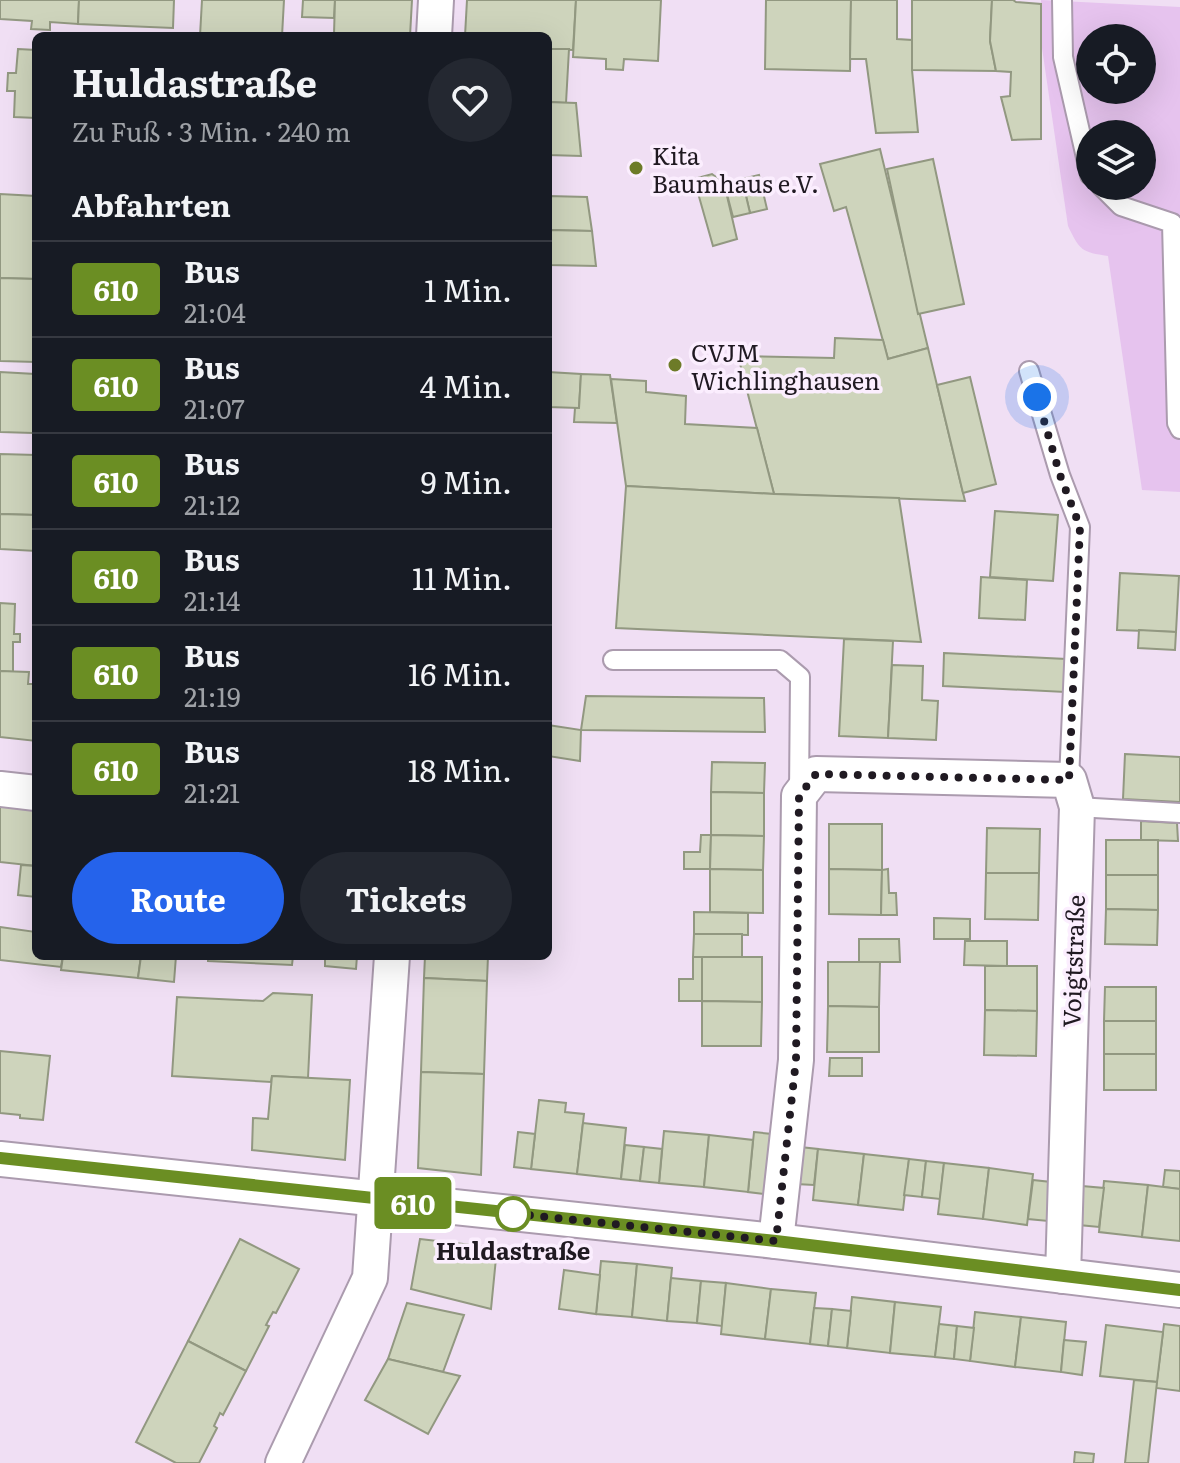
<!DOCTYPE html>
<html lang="de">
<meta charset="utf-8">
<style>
:root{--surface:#171b24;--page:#242831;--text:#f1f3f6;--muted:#9ea1a6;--line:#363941;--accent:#2563eb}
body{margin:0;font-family:Literata,serif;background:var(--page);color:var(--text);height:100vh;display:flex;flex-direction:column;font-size:30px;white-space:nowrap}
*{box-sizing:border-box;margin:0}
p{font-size:26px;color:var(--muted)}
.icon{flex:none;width:44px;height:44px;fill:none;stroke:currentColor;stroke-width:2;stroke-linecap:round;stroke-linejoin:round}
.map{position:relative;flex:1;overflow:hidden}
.panel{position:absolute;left:32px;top:32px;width:520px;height:928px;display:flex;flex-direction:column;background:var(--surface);border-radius:12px;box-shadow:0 8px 32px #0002}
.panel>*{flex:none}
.badge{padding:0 16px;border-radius:6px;font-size:28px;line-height:52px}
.fabs{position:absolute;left:1076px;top:24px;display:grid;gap:16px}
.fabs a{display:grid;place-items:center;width:80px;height:80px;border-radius:50%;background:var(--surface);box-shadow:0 8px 32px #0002;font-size:40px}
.you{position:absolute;width:40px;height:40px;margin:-20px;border:6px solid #fff;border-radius:50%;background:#1a73e8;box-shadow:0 0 0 12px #1a73e833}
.map>.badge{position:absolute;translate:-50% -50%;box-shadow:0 0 0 4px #fff}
h2{padding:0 40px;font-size:30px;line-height:72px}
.round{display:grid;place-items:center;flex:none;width:84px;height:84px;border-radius:42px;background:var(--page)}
.overview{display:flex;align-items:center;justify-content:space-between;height:136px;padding:0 40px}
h1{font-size:38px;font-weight:700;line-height:60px}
.primary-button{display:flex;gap:16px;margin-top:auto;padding:16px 40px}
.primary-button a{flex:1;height:92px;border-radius:48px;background:var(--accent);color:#fff;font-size:32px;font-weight:700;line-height:92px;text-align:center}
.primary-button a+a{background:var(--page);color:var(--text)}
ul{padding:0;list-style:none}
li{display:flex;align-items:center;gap:24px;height:96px;padding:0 40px;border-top:2px solid var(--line)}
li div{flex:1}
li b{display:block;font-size:30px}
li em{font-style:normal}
li .badge{min-width:88px;font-weight:700;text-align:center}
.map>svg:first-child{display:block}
</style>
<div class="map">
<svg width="1180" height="1463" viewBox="0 0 1180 1463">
<rect width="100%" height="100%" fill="#f0dff4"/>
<path fill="#e6c3ee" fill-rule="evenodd" d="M 1041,0 L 1180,7 L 1180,492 L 1142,490 L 1108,256 C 1082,252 1080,251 1068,226 L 1042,48 ZM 1090,38 L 1142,38 L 1142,90 L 1090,90 ZM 1090,134 L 1142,134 L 1142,186 L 1090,186 Z"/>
<g fill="#ced4bc" stroke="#929881" stroke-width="2">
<polygon points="0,0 79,0 78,24 50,22 50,30 31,29 32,21 0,19"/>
<polygon points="79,0 174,0 173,28 78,24"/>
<polygon points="202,0 284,0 282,36 200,36"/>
<polygon points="303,0 335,0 334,18 302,17"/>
<polygon points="335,0 412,0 410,36 334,34"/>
<polygon points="467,0 576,0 573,50 548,49 548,36 465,36"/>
<polygon points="576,0 661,0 658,61 624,59 623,70 606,69 606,59 573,57"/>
<polygon points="766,0 851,0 850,71 765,69"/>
<polygon points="851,0 897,0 897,39 912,40 912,70 918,132 876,133 866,59 850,59"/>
<polygon points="912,0 992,0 990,41 996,71 912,70"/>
<polygon points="992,0 1013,0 1016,2 1041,4 1041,139 1012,140 1001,97 1010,96 1011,72 996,71 990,41"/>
<polygon points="18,49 36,50 36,118 14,117 15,91 7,91 8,73 16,73"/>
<polygon points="548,49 569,49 566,103 548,102"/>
<polygon points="548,102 576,103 581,156 548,155"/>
<polygon points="880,149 928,348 888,359 846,207 834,211 820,164"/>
<polygon points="933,159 964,304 918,314 887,169"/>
<polygon points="712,174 724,183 737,239 713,246 694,179"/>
<polygon points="759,175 767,209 750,213 742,179"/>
<polygon points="742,179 750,213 733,217 724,183"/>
<polygon points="0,194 36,196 36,279 0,278"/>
<polygon points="548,196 587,197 592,231 548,230"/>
<polygon points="548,230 592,231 596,266 548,265"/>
<polygon points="0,278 36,279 36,362 0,361"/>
<polygon points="835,338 883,340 888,359 928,348 965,501 774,494 738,356 834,358"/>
<polygon points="0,372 35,374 33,433 0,432"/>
<polygon points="548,372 581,374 579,408 548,407"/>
<polygon points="581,374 610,375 617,423 574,422 575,408 579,408"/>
<polygon points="970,377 996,484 963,493 937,385"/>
<polygon points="611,379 646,381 646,392 686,396 685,424 757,428 774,494 626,486"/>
<polygon points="0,454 36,455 36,515 0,514"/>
<polygon points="626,486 774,494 899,498 921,642 616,628"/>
<polygon points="995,511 1058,515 1053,581 990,577"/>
<polygon points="0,514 36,515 36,551 0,549"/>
<polygon points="1120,573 1179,576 1176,632 1117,630"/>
<polygon points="981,577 1027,580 1025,620 979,618"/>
<polygon points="0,603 15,604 14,634 20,634 20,642 13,642 13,672 0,671"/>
<polygon points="1139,630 1176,632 1175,650 1138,648"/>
<polygon points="844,639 893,641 888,738 839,736"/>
<polygon points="944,653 1066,659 1065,692 943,686"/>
<polygon points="892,665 923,666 922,700 938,701 936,740 888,738"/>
<polygon points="0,671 29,672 28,684 36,684 36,741 0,737"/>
<polygon points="586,696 764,698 765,732 581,730"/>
<polygon points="548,725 581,730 580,761 548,756"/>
<polygon points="1125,754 1180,757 1180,802 1123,799"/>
<polygon points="712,762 765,763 764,793 711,792"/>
<polygon points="711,792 764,793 764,836 711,835"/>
<polygon points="0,806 36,810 36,866 0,862"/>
<polygon points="1141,821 1177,823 1178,841 1141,840"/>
<polygon points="829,824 882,824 882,870 829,869"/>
<polygon points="987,828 1040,829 1039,873 986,873"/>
<polygon points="701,835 711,835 710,869 684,869 684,852 700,852"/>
<polygon points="711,835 764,836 763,870 710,869"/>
<rect x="1106" y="840" width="52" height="35"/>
<polygon points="21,865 36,866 36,897 18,895"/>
<polygon points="710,869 763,870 763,913 710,912"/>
<polygon points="829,869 882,870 881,915 829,914"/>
<polygon points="888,869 889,893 896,893 897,915 881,915 882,870"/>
<polygon points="986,873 1039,873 1038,920 985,919"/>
<polygon points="1106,875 1158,875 1158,910 1106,909"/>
<polygon points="1106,909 1158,910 1157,945 1105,944"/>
<polygon points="694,912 748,913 748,935 694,934"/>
<polygon points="934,918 970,919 970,939 934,939"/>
<polygon points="0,927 36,932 36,956 63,956 61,967 0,960"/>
<polygon points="694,934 742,934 742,957 693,957"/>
<polygon points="859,939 899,939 900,962 859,962"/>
<polygon points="965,941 1007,941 1007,966 964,965"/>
<polygon points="63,956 141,956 138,978 61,970"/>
<polygon points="141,956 176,956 174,982 138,978"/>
<polygon points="208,956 293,956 292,965 208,961"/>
<polygon points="325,956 357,956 356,969 325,966"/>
<polygon points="425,956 488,956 487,981 424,978"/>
<polygon points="693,957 702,957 702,1001 679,1001 679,979 693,979"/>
<polygon points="702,957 762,957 762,1002 702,1001"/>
<polygon points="828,962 880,962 879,1007 828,1006"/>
<polygon points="985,966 1037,966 1037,1011 985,1010"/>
<polygon points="424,978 487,981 484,1074 421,1072"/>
<polygon points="1105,987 1156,987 1156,1021 1104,1021"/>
<polygon points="273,993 312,995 308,1078 272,1076 271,1082 172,1076 177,997 263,1001"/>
<polygon points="702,1001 762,1002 761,1046 702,1046"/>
<polygon points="828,1006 879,1007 879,1052 827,1052"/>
<polygon points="985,1010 1037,1011 1036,1056 984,1055"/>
<rect x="1104" y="1021" width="52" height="33"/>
<polygon points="0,1051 50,1056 43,1120 20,1118 20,1115 0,1113"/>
<rect x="1104" y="1054" width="52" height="36"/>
<polygon points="830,1058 862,1058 862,1076 829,1076"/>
<polygon points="421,1072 484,1074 481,1175 418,1168"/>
<polygon points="272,1076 350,1080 345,1160 252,1150 253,1118 268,1119"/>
<polygon points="539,1100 566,1103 565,1112 584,1114 577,1174 531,1169"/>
<polygon points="583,1123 626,1128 621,1179 577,1174"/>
<polygon points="664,1131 709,1135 704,1187 659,1183"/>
<polygon points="518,1132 535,1134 531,1169 514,1167"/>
<polygon points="754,1132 772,1134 765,1194 748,1192"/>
<polygon points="709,1135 753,1140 748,1192 704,1187"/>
<polygon points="625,1145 644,1147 640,1181 621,1179"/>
<polygon points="644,1147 662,1149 659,1183 640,1181"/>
<polygon points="800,1147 818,1149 814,1185 796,1184"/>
<polygon points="818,1149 864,1154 858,1205 813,1200"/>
<polygon points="864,1154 909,1159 903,1210 858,1205"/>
<polygon points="909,1159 926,1161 922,1197 904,1195"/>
<polygon points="926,1161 944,1163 940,1199 922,1197"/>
<polygon points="944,1163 989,1168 983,1219 938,1214"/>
<polygon points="989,1168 1033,1174 1027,1225 983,1219"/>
<polygon points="1165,1170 1180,1171 1180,1189 1163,1187"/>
<polygon points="1033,1180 1051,1182 1048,1221 1028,1219"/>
<polygon points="1104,1181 1148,1185 1142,1237 1099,1232"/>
<polygon points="1148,1185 1180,1189 1180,1241 1142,1237"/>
<polygon points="1082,1186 1104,1188 1099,1227 1079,1225"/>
<polygon points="240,1239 299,1269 276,1313 273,1312 266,1325 269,1326 246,1371 188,1341"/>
<polygon points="420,1239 497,1248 491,1309 411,1289"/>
<polygon points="601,1261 637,1264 632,1317 596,1314"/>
<polygon points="637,1264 672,1268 667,1321 632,1317"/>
<polygon points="564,1270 600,1275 596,1314 559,1309"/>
<polygon points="671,1278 701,1281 697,1323 667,1321"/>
<polygon points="701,1281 726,1283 722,1326 697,1323"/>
<polygon points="726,1283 771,1289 765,1339 721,1334"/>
<polygon points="771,1289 816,1293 810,1344 765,1339"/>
<polygon points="852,1297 895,1302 890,1353 847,1348"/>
<polygon points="895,1302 941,1307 935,1357 890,1353"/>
<polygon points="407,1303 464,1315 443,1372 388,1359"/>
<polygon points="814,1308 832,1309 828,1346 810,1344"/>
<polygon points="832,1309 851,1311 847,1348 828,1346"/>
<polygon points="975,1312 1021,1317 1015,1367 970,1361"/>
<polygon points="1021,1317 1066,1322 1061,1372 1015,1367"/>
<polygon points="939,1324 957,1326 954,1359 935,1357"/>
<polygon points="1164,1324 1180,1326 1180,1391 1156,1388"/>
<polygon points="1106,1325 1163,1332 1157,1382 1100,1376"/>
<polygon points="957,1326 974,1328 970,1361 954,1359"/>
<polygon points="1064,1340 1086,1342 1082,1375 1061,1372"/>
<polygon points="188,1341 246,1371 223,1415 220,1413 214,1426 217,1428 199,1463 176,1463 136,1442"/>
<polygon points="388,1359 460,1376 428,1434 365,1400"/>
<polygon points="1134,1380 1157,1382 1148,1463 1125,1463"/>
<polygon points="1075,1452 1094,1454 1093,1463 1074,1463"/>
</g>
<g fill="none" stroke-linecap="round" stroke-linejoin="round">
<g stroke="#ab9bae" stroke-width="22">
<g id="lane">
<polyline points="1062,0 1063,57 1090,175"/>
<polyline points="1101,186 1121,206 1172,223 1177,423 1180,429"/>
<polyline points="1029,371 1060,475 1080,527 1069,780"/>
<polyline points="613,660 780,660 800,677 799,793"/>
<polyline points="1077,807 1180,813"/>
</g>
</g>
<g stroke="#ab9bae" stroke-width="38">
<g id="street">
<polyline points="434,36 436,0"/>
<polyline points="0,789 36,793"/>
<polyline points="0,1159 776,1241 1180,1290"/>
<polyline points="776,1241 796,1060 799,796 816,774 1069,780 1077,807 1063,1276"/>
<polyline points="283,1463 370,1278 392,956"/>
</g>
</g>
<use href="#lane" stroke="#fff" stroke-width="18"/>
<use href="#street" stroke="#fff" stroke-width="34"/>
</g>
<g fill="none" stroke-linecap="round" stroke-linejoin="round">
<g stroke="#fff" stroke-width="18">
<polyline id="line" points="0,1158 776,1241 1180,1290"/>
</g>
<use href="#line" stroke="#6b8e23" stroke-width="12"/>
<polyline stroke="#201a22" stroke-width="8" stroke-dasharray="0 14.4" points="513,1214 500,1212 776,1241 796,1060 799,796 816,774 1069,780 1080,527 1060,475 1037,397"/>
</g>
<g fill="#6d7b28" stroke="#fbeefe" stroke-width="3">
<circle cx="636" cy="168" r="8"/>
<circle cx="675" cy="365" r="8"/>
</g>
<circle fill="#fff" stroke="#6b8e23" stroke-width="4" cx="513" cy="1214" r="16"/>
<g text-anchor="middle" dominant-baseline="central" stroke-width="7" stroke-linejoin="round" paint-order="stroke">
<g font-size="24" fill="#201a22" stroke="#fbeefe" text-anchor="start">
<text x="652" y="154">Kita<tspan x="652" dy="28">Baumhaus e.V.</tspan></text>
<text x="691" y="351">CVJM<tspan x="691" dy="28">Wichlinghausen</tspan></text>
</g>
<g font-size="24" fill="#201a22" stroke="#fbeefe">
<text transform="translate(1072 961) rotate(-88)">Voigtstraße</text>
</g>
<g font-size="24" font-weight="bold" fill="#201a22" stroke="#fbeefe">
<text x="513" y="1249">Huldastraße</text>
</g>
</g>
</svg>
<div class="fabs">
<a><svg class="icon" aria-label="locate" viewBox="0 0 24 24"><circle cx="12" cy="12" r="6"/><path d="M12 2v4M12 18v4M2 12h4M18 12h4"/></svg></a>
<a><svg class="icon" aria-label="layers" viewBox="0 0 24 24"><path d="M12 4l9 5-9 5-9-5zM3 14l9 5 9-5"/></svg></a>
</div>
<div class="you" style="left:1037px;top:397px"></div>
<b class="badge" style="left:413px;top:1203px;background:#6b8e23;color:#fff">610</b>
<section class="panel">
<div class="overview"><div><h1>Huldastraße</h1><p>Zu Fuß · 3 Min. · 240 m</p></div><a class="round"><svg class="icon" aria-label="heart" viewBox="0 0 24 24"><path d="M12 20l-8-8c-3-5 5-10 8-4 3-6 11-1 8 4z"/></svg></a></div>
<h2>Abfahrten</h2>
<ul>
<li><span class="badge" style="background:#6b8e23;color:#fff">610</span><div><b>Bus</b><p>21:04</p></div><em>1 Min.</em></li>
<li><span class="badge" style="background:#6b8e23;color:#fff">610</span><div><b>Bus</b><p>21:07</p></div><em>4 Min.</em></li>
<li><span class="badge" style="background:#6b8e23;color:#fff">610</span><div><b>Bus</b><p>21:12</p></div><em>9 Min.</em></li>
<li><span class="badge" style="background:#6b8e23;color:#fff">610</span><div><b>Bus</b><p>21:14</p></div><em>11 Min.</em></li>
<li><span class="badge" style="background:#6b8e23;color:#fff">610</span><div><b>Bus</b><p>21:19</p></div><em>16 Min.</em></li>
<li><span class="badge" style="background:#6b8e23;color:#fff">610</span><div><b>Bus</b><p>21:21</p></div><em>18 Min.</em></li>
</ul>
<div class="primary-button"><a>Route</a><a>Tickets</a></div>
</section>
</div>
